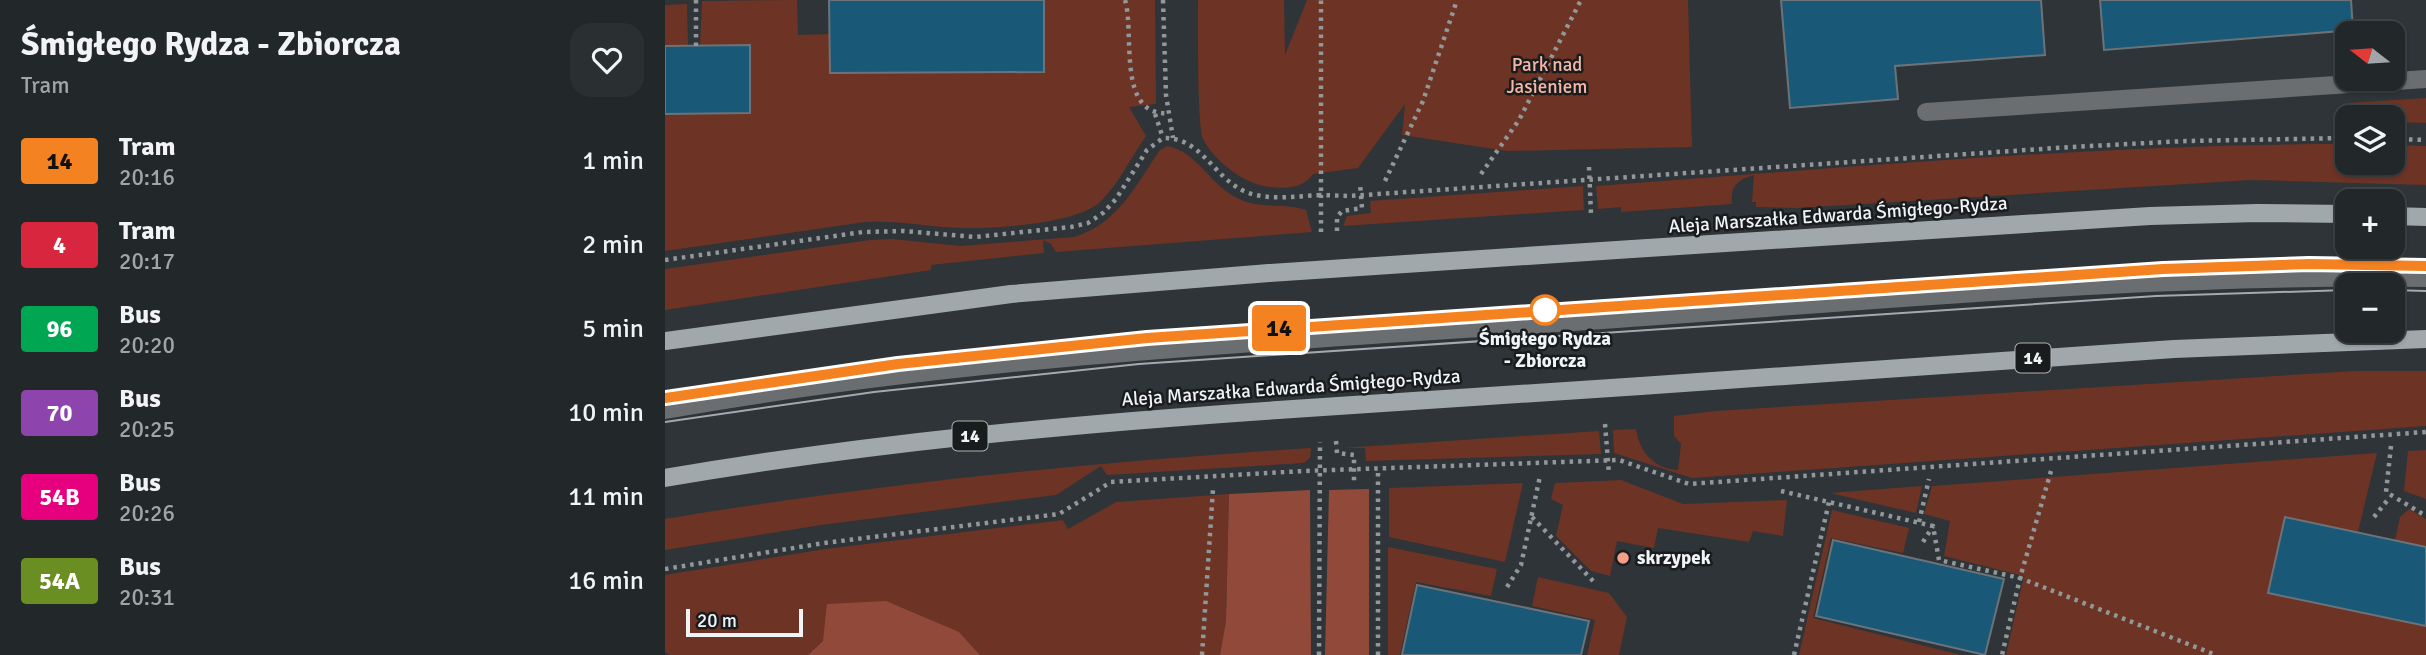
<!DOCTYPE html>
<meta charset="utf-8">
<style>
:root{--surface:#22272a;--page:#2a2f32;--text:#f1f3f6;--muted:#a2a5a8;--line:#3f4447}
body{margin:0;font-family:Signika,sans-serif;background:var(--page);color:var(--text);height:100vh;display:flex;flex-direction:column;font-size:26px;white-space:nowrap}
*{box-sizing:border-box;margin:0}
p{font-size:23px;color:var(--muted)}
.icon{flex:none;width:38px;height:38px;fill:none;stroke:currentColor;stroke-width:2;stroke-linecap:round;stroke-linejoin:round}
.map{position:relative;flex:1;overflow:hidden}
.panel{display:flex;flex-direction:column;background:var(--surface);width:665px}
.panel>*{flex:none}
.badge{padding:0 14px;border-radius:5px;font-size:24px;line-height:46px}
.needle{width:46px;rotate:287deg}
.controls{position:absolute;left:1670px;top:21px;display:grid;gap:14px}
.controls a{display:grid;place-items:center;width:70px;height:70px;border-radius:14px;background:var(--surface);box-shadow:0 2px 5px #0004,0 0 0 2px var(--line);font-size:35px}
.scale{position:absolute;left:21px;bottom:18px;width:117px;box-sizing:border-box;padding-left:7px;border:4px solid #f0f4f7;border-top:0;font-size:19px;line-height:24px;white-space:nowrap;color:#f0f4f7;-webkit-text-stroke:5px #191c1d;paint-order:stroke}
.map>.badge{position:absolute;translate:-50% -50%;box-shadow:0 0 0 4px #fff}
.round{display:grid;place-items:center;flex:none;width:74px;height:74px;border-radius:21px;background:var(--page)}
.summary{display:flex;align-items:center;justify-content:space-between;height:119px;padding:0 21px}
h1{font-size:33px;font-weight:800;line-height:52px}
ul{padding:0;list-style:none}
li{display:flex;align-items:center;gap:21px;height:84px;padding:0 21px}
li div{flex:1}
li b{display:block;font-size:26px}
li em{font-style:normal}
li .badge{min-width:77px;font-weight:700;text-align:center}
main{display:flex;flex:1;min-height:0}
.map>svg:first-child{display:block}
</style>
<main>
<section class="panel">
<div class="summary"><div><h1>Śmigłego Rydza - Zbiorcza</h1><p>Tram</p></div><a class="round"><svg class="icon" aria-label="heart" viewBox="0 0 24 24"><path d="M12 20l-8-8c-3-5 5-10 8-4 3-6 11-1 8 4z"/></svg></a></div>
<ul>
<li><span class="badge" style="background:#f58220;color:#111">14</span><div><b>Tram</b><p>20:16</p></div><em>1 min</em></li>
<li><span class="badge" style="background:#d7263d;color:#fff">4</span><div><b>Tram</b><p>20:17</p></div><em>2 min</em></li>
<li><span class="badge" style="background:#00a651;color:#fff">96</span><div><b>Bus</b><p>20:20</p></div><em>5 min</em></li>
<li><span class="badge" style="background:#8e44ad;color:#fff">70</span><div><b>Bus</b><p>20:25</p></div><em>10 min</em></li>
<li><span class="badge" style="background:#e6007e;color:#fff">54B</span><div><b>Bus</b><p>20:26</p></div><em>11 min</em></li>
<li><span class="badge" style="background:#6b8e23;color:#fff">54A</span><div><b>Bus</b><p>20:31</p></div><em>16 min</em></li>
</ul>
</section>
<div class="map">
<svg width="1761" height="655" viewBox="0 0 1761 655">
<rect width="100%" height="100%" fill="#2e3438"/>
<g fill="#6d3325">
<path d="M 132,0 L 133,35 L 165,34 L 165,73 L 379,0 L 490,0 L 491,104 L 464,107 L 481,136 C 466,157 454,184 435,202 C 411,224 329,229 296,228 C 263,227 232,220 200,222 L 0,251 L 0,114 L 85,113 L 85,46 L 35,46 L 37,1 Z"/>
<path d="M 533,0 L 619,0 L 620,55 L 642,0 L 1023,0 L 1027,147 L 842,151 L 737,135 L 740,104 L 693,168 L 648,174 C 639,188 620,189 605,187 C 580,185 549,161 538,139 C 532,128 533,21 533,0 Z"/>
<polygon points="22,4 23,45 0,46 0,5"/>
<polygon points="1761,98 1761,123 1727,122 1727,117 1685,117 1683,103"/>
<path d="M 1682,144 L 1682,163 L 1727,163 L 1727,145 L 1761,146 L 1761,185 L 1586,180 L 1133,208 L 1091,207 L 1091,202 L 1087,202 L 1089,175 C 1072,180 1065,186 1067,204 L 956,212 L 956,207 L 933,209 L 931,186 C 1181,168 1431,144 1682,144 Z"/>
<path d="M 502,146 C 532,151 545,185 572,198 C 595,210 619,202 641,210 L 647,232 L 391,252 L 386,244 L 378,240 L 379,253 L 266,265 L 266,270 L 0,310 L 0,269 L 205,240 L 227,239 L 295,246 L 409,237 C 452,224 470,187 494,151 Z"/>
<polygon points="918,186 919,210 678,226 682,216 706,213 705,201"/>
<path d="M 1689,371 L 1761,371 L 1761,426 L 1027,478 L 949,453 L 948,430 L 971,429 C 974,451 989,469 1013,470 L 1016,444 L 1009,436 L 1009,416 L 1050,411 Z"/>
<polygon points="934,431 936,454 701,461 700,448 677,448"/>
<path d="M 646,448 L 645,458 L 639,463 L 442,475 L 436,466 L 391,495 L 156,525 L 0,550 L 0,519 C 214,483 430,462 646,448 Z"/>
<polygon points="1761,450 1761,499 1739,491 1743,451"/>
<polygon points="1712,453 1693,532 1620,517 1603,593 1761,626 1761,655 1341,655 1359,576 1279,556 1285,521 1259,514 1267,486"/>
<polygon points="956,480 1018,504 1122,500 1118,536 1088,531 1084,542 993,528 989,548 952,541 945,576 926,571 891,536 898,505 886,499 890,483"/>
<polygon points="858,483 840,562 724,537 724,488"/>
<polygon points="1257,486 1251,513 1165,493"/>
<polygon points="564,494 561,621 555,655 315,655 294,632 158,641 143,655 5,655 0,652 0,575 160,549 398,520 403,529 451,502"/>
<polygon points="1744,509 1761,519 1761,547 1730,540 1735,517"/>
<polygon points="1167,510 1244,528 1238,553 1166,538 1148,618 1296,655 1134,655"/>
<polygon points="723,547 832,569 826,596 751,582 735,655 723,655"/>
<polygon points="873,577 944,593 962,617 954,655 922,655 930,620 867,606"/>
</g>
<g fill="#914a3a">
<polygon points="704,489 704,655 660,655 664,490"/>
<polygon points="645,490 646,655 555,655 561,621 564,494"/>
<polygon points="221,601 294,632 315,655 143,655 158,641 162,604"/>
</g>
<g fill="#1a5877" stroke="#6c7378" stroke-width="2">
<polygon points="164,0 379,0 379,72 165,73"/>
<polygon points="1116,0 1376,0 1380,55 1230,66 1233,99 1125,108"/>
<polygon points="1435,0 1686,0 1688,30 1439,50"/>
<polygon points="85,45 85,113 0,114 0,46"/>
<polygon points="1620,517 1761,547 1761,626 1603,593"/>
<polygon points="1168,540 1339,579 1320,655 1151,616"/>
<polygon points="752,585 924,621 916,655 737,655"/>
</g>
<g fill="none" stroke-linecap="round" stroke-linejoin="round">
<g stroke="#92979a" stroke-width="4.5" stroke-dasharray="3.5 5" stroke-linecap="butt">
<polyline points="31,0 31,46"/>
<path d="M 460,0 C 470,33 451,117 504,113"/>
<polyline points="498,0 501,95 508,138"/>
<polyline points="490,114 498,138"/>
<polyline points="1727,139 1761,140"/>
<polyline points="924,167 926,214"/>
<polyline points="816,174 854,120 916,0"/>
<polyline points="720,181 758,101 792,0"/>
<polyline points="672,231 672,217 677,211 697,208 695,183"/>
<polyline points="656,232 656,195 684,196 1406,147 1521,141 1682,138"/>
<path d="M 0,260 L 198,232 L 239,231 L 310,237 L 406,227 L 423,223 L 438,213 L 451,199 L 482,150 L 498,138 C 537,137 548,178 581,192 C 604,201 632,196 656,195 L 656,0"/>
<polyline points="940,424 944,474"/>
<polyline points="671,441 672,453 689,455 689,482"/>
<polyline points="1726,446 1721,492 1761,516"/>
<polyline points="1386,471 1355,578 1551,655"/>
<polyline points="1116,491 1268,526 1274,560 1355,578 1337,655"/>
<polyline points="867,517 929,582"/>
<polyline points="1709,517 1725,497"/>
<polyline points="1254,522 1264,479"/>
<polyline points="1258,542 1268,526"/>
<polyline points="0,569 159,543 394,514 446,482 639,471 954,460 1024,484 1761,432"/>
<polyline points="842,587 856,565 875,476"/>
<polyline points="537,655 548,489"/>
<polyline points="654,655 655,442"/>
<polyline points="713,655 713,468"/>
<polyline points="1129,655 1164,502"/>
</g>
<g stroke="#6b6e70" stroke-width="18">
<polyline points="1261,112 1761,79"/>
<path d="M 0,410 C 309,355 624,341 937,320 C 1211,301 1486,274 1761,278"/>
</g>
<g stroke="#a1a8ac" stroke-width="18">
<polyline points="1727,216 1761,217"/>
<polyline points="967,249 1485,216 1592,213 1682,214"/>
<polyline points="0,341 346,294 604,273"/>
<polyline points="976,386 1509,349 1761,339"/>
<path d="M 0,478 C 203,443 407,424 613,410"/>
</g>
<g stroke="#a5a9ad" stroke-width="2">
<polyline points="1727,290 1761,291"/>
<polyline points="0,398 233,364 482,338 1498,269 1644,264 1761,266"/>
<polyline points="0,422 209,392 474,364 1491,296 1682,290"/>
</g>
<g stroke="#a1a8ac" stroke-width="18">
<polyline points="604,273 967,249"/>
<polyline points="613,410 976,386"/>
</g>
</g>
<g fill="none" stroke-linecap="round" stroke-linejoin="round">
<g stroke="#fff" stroke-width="16">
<polyline id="line" points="0,398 233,364 482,338 1498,269 1644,264 1761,266"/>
</g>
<use href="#line" stroke="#f58220" stroke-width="10"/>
</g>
<circle fill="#fff" stroke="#f58220" stroke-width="3.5" cx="880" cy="310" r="14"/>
<circle fill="#f49e89" stroke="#191c1d" stroke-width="2.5" cx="958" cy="558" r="7"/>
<g text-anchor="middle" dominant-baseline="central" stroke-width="5" stroke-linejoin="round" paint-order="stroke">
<g fill="#191c1d" stroke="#b0b3b6" stroke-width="2">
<rect x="1350.5" y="343.5" width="35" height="29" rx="5"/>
<rect x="287.5" y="421.5" width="35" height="29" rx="5"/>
</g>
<g font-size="18" font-weight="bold" fill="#f0f4f7">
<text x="1368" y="358">14</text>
<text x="305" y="436">14</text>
</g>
<g font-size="19" fill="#f7b7a7" stroke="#191c1d">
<text x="882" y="65">Park nad<tspan x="882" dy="22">Jasieniem</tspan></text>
</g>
<g font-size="19" fill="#f0f4f7" stroke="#191c1d">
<text transform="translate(1173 215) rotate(-4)">Aleja Marszałka Edwarda Śmigłego-Rydza</text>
<text transform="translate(626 388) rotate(-4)">Aleja Marszałka Edwarda Śmigłego-Rydza</text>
</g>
<g font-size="19" font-weight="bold" fill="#f0f4f7" stroke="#191c1d">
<text x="880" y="339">Śmigłego Rydza<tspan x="880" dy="22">- Zbiorcza</tspan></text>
</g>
<g font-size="19" font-weight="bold" fill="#f0f4f7" stroke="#191c1d" text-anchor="start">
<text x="972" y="558">skrzypek</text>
</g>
</g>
</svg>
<div class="controls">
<a><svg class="needle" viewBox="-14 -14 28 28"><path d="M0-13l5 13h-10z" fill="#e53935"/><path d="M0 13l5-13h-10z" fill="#a2a5a8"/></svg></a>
<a><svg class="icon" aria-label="layers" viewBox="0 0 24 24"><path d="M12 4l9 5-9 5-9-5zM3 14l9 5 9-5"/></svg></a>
<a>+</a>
<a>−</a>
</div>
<div class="scale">20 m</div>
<b class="badge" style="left:614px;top:328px;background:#f58220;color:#111">14</b>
</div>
</main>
